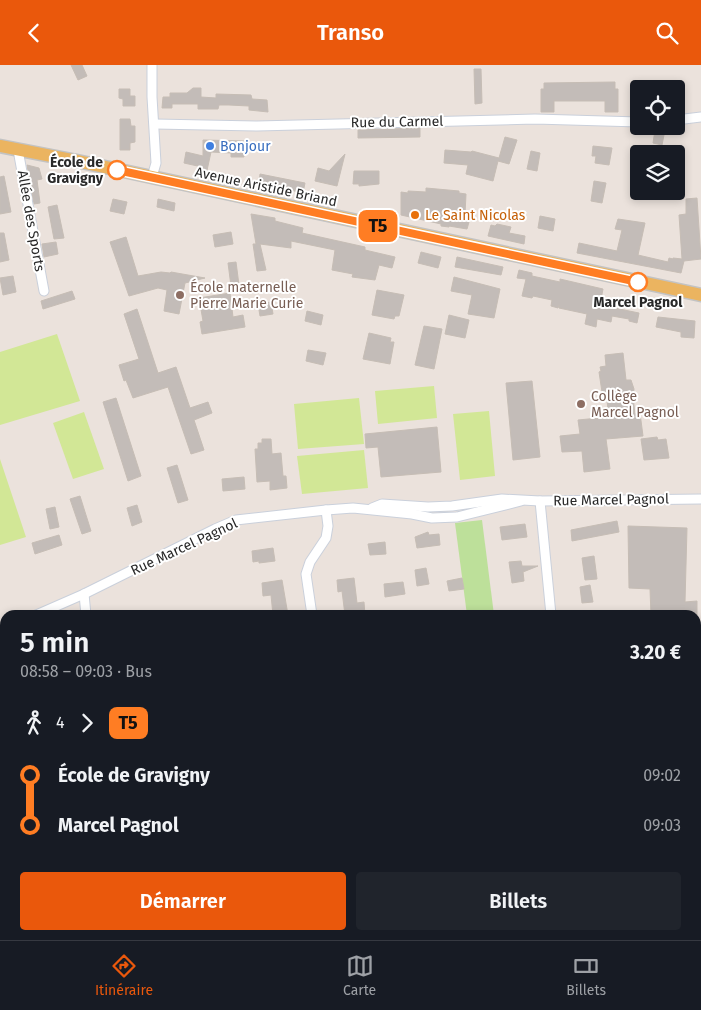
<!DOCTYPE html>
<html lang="fr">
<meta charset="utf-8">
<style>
:root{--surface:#171b24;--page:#20242c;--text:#f1f3f6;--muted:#9ea1a6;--line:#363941;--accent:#ea580c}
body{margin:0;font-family:"Fira Sans",sans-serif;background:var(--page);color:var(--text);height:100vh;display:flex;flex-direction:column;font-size:19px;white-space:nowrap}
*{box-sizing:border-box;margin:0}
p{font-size:16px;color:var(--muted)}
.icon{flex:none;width:28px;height:28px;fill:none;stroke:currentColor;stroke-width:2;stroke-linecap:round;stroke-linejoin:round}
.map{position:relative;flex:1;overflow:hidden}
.panel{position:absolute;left:0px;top:545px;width:701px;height:330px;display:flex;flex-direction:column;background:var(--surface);border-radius:15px 15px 0 0;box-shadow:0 2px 8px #0003}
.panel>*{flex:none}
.badge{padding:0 10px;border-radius:8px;font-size:18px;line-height:32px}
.fabs{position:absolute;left:630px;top:15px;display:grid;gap:10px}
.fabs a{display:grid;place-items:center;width:55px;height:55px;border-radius:5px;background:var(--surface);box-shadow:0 2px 8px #0003;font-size:25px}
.map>.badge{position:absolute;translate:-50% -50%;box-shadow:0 0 0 2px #fff}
.legs{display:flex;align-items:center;gap:8px;height:55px;padding:0 20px;font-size:16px}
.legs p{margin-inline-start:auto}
.head{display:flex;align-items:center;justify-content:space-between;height:85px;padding:0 20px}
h1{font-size:28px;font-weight:600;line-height:38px}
.action{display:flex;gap:10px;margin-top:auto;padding:10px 20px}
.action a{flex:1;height:58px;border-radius:5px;background:var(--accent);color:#fff;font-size:20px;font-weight:600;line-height:58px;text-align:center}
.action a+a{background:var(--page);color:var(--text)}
ul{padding:0 20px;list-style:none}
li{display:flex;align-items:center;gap:18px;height:50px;font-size:19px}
li i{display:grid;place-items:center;width:8px;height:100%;margin:0 6px;background:currentColor}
li i::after{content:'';width:12px;height:12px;margin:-6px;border:4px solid;border-radius:50%;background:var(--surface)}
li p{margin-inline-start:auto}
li:first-child i{background:linear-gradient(#0000 50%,currentColor 0)}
li:last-child i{background:linear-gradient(currentColor 50%,#0000 0)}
header{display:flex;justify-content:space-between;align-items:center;height:65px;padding:0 20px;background:var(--accent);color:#fff;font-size:22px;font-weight:600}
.tabs{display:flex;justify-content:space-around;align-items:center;height:70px;border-top:1px solid var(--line);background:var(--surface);font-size:14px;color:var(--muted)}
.tabs a{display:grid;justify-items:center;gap:2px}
.tabs .current{color:var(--accent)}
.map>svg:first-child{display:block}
</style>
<header><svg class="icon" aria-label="back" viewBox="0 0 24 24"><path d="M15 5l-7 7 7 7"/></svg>Transo<svg class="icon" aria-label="search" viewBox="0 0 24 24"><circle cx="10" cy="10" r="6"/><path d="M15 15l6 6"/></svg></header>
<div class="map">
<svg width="701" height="875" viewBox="0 0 701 875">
<rect width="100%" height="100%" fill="#ebe2dc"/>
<g fill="#bde09a">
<polygon points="482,455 494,550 467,550 455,458"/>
<polygon points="701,714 701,875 0,875 0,833 5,831 5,870 696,870 696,715"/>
</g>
<g fill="#d2e796">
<polygon points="57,269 80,336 0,360 0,287"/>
<polygon points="434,321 437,353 378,359 375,326"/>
<polygon points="359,333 364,379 298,384 294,339"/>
<polygon points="489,346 495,411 460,415 453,349"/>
<polygon points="84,347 104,404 73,414 53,358"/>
<polygon points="364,385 368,423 302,429 297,391"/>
<polygon points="0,394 26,472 0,480"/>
</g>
<g fill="#c3bcb8" stroke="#c6bdb5">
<polygon points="71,0 82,0 87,11 78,15"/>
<polygon points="474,4 481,4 482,38 475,39"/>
<polygon points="615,17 615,24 618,24 618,47 605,47 605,36 554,36 554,47 541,47 541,24 544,24 544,18"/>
<polygon points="193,23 201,23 201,32 216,33 216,29 251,30 252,34 267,35 268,47 249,45 249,41 229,40 219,40 218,44 198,44 198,39 172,39 172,43 162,43 163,32 170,32 170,28 187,28"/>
<polygon points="119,24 130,24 130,31 135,31 135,41 123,41 123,34 119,33"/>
<polygon points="120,54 130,54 131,61 135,61 135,77 130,78 130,85 120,85"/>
<polygon points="420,63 420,72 358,73 358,65"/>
<polygon points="655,65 665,65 662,80 653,78"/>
<polygon points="505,72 517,75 509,99 498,96 493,116 466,109 468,100 444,98 445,85 471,87 472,86 499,93"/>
<polygon points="203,75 244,76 244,92 231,92 231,88 211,87 206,110 202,110 202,102 184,98 186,87 203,91"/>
<polygon points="593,81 612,83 609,100 595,98 596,91 592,91"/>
<polygon points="531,86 540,88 537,106 527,104"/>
<polygon points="345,89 337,121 315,116 318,103 329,106"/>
<polygon points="27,100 39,103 42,114 37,115 40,138 34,139"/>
<polygon points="354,106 379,106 379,119 359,121 359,119 353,119"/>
<polygon points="260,109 305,118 303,128 259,118"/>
<polygon points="4,111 11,147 0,149 0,112"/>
<polygon points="594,116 606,118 602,138 591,136"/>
<polygon points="426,123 459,126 459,128 466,129 465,149 471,150 467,164 449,161 449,162 441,161 441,159 401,150 401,127 408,128 408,126 426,127"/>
<polygon points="697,133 701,194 684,196 681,208 577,188 579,178 617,186 622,165 615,164 618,154 645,158 638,190 668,197 669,193 673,194 673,193 682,194 679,150 686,149 686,134"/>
<polygon points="113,134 127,137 124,149 110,146"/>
<polygon points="158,134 175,138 174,146 157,142"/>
<polygon points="57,140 64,173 54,174 48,142"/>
<polygon points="251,149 275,153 275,156 303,163 302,168 365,182 365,185 395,192 392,203 379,200 375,215 352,212 353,209 332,205 335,185 291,176 291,183 260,179 266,205 257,206 253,179 256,179"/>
<polygon points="540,151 555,154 553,166 538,163"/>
<polygon points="497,159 511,162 509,168 525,171 524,179 488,171 491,160 495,161"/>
<polygon points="231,167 233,179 215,182 213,170"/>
<polygon points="0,168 4,168 9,195 0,197"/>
<polygon points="126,172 138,211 161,207 170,208 171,207 205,213 185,218 179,249 164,246 167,225 158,223 129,231 110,177"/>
<polygon points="56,177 58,189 44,192 42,179"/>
<polygon points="421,187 441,192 438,203 418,198"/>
<polygon points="457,192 503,202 501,210 455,202"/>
<polygon points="236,197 239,220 231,221 228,198"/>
<polygon points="519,205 532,208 532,211 560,217 560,214 603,224 600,240 639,248 637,258 629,256 629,254 612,251 611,257 597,254 596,262 585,259 587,249 559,243 559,240 558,243 551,241 552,235 533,231 532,233 522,231 526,214 517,213"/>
<polygon points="13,211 16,227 3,230 0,213"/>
<polygon points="454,212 500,224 494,253 468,249 472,230 451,226"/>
<polygon points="377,225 404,230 399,251 395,251 394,254 372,250"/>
<polygon points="72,226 75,234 43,244 41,236"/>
<polygon points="230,228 233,252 243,250 245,262 202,269 200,257 203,256 199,233"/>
<polygon points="271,237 273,249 260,251 258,239"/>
<polygon points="137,244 158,308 176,302 190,343 208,337 212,348 194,355 204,385 191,389 168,322 133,333 126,315 124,316 119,300 139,294 124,249"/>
<polygon points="307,246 323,250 321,260 305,256"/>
<polygon points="449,250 469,255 465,273 445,269"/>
<polygon points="658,252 695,256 694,273 681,272 681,267 656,262"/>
<polygon points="424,261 442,264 434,304 415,300"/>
<polygon points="369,268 391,273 390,277 394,277 390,299 363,294"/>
<polygon points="308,285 326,288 323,300 306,296"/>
<polygon points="623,288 626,315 631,315 634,324 633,332 635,349 640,348 643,371 606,374 610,404 584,407 582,386 562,387 560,371 580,369 578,355 609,352 607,336 602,327 599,307 601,306 600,302 606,301 605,290"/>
<polygon points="532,316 540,392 513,395 506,318"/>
<polygon points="116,333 141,411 128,416 103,337"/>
<polygon points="437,362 441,407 381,412 378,382 366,383 365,369"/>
<polygon points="657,372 658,375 666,374 669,393 644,395 641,374"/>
<polygon points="262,374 271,374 272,389 281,388 283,411 286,411 287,423 270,425 270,416 257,417 255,384 258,384 258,378 262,378"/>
<polygon points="177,400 188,435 178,438 167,403"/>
<polygon points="244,412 245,424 223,426 222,414"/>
<polygon points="80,431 91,466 82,469 70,434"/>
<polygon points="137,440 142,457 132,461 127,443"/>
<polygon points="55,442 59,462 50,464 46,444"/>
<polygon points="617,456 619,467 572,476 571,465"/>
<polygon points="525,459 527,472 502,475 500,462"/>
<polygon points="628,461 687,463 685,537 697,536 697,550 651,550 650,524 629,523"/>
<polygon points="428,467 429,470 439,469 440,480 417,483 415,472"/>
<polygon points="59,470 62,480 35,489 32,478"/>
<polygon points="385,477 386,489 370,490 368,479"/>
<polygon points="273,483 275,496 259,498 259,496 253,497 252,486"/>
<polygon points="594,491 597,514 585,515 582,493"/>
<polygon points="521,496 522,501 538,501 523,507 524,516 512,518 509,497"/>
<polygon points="426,503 429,519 417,521 415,505"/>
<polygon points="354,513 357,538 364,537 365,550 345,550 342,526 338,527 337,515"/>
<polygon points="462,513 464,524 449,526 447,516"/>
<polygon points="282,515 288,550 273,550 271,530 263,531 262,518"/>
<polygon points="403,517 405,529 385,532 384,519"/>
<polygon points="590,520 593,537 582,538 580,522"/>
</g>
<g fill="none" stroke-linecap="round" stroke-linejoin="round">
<g stroke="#cad0db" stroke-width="11">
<g id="minor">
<polyline points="676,55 701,52"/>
<polyline points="155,59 257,61 535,54 639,57"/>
<polyline points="18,85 44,226"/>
<polyline points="152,112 156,98 152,32 152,0"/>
<polyline points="540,436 551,550"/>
<polyline points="372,443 382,439 428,442 452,441 502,434 540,436 701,434"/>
<polyline points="84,529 86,550"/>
<polyline points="36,550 84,529 215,464 236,455 326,445 353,443 412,449 432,453 457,452 521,436"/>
<polyline points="312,550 306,509 310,497 326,473 328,461 326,445"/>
<polyline points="0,566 5,564"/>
<polyline points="696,613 701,612"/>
<polyline points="0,766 5,765"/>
</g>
</g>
<g stroke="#c3c3c3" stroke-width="15">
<polyline id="primary" points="0,81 77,96 701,230"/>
</g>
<use href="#minor" stroke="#fff" stroke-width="9"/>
<use href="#primary" stroke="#ebb460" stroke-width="12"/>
</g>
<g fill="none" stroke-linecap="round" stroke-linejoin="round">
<g stroke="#fff" stroke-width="11">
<polyline id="line-1" points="117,105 638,217"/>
</g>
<use href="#line-1" stroke="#ff7d23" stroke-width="8"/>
</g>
<circle fill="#3f7fe0" stroke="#fff" stroke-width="2" cx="210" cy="81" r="5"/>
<g fill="#fff" stroke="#ff7d23" stroke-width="2.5">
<circle cx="117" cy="105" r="9"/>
<circle cx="638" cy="217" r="9"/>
</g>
<circle fill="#e8710a" stroke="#fff" stroke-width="2" cx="415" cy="150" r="5"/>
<g fill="#8d6e63" stroke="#fff" stroke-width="2">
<circle cx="180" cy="230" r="5"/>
<circle cx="581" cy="339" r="5"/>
</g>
<g text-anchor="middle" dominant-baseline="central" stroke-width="4" stroke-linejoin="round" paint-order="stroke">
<g font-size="14" fill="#292929" stroke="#fff">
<text transform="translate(397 57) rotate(-1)">Rue du Carmel</text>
<text transform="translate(266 122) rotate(12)">Avenue Aristide Briand</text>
<text transform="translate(31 156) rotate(80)">Allée des Sports</text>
<text transform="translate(611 435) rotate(-1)">Rue Marcel Pagnol</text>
<text transform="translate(184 482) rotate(-25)">Rue Marcel Pagnol</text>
</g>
<g font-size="14" fill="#366cbe" stroke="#fff" text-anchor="start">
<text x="220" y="81">Bonjour</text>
</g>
<g font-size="14" font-weight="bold" fill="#292929" stroke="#fff" text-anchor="end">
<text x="103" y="97">École de<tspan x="103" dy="16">Gravigny</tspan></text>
<text x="638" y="237" text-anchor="middle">Marcel Pagnol</text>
</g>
<g font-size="14" fill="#c56008" stroke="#fff" text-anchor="start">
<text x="425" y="150">Le Saint Nicolas</text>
</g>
<g font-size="14" fill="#785e54" stroke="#fff" text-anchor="start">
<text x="190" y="222">École maternelle<tspan x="190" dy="16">Pierre Marie Curie</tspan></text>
<text x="591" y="331">Collège<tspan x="591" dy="16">Marcel Pagnol</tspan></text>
</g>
</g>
</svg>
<div class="fabs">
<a><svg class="icon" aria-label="locate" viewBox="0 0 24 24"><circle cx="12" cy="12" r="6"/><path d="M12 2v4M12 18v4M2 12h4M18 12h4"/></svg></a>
<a><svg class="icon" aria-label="layers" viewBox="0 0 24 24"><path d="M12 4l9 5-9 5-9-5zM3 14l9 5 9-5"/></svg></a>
</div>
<b class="badge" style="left:378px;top:161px;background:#ff7d23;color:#111">T5</b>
<section class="panel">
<div class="head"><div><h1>5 min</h1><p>08:58 – 09:03 · Bus</p></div><b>3.20 €</b></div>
<div class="legs"><svg class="icon" aria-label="walk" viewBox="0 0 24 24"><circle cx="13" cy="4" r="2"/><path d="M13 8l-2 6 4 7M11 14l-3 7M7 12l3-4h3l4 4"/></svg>4<svg class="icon" aria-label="forward" viewBox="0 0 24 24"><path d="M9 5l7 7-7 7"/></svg><b class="badge" style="background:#ff7d23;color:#111">T5</b></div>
<ul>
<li><i style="color:#ff7d23"></i><b>École de Gravigny</b><p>09:02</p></li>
<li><i style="color:#ff7d23"></i><b>Marcel Pagnol</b><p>09:03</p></li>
</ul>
<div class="action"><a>Démarrer</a><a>Billets</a></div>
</section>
</div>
<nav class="tabs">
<a class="current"><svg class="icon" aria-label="directions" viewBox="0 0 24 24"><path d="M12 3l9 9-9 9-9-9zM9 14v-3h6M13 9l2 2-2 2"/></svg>Itinéraire</a>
<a><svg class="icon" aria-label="map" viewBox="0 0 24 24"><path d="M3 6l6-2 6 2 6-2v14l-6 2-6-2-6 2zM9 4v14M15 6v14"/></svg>Carte</a>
<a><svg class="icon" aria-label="tickets" viewBox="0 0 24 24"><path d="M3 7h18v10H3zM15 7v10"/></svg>Billets</a>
</nav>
